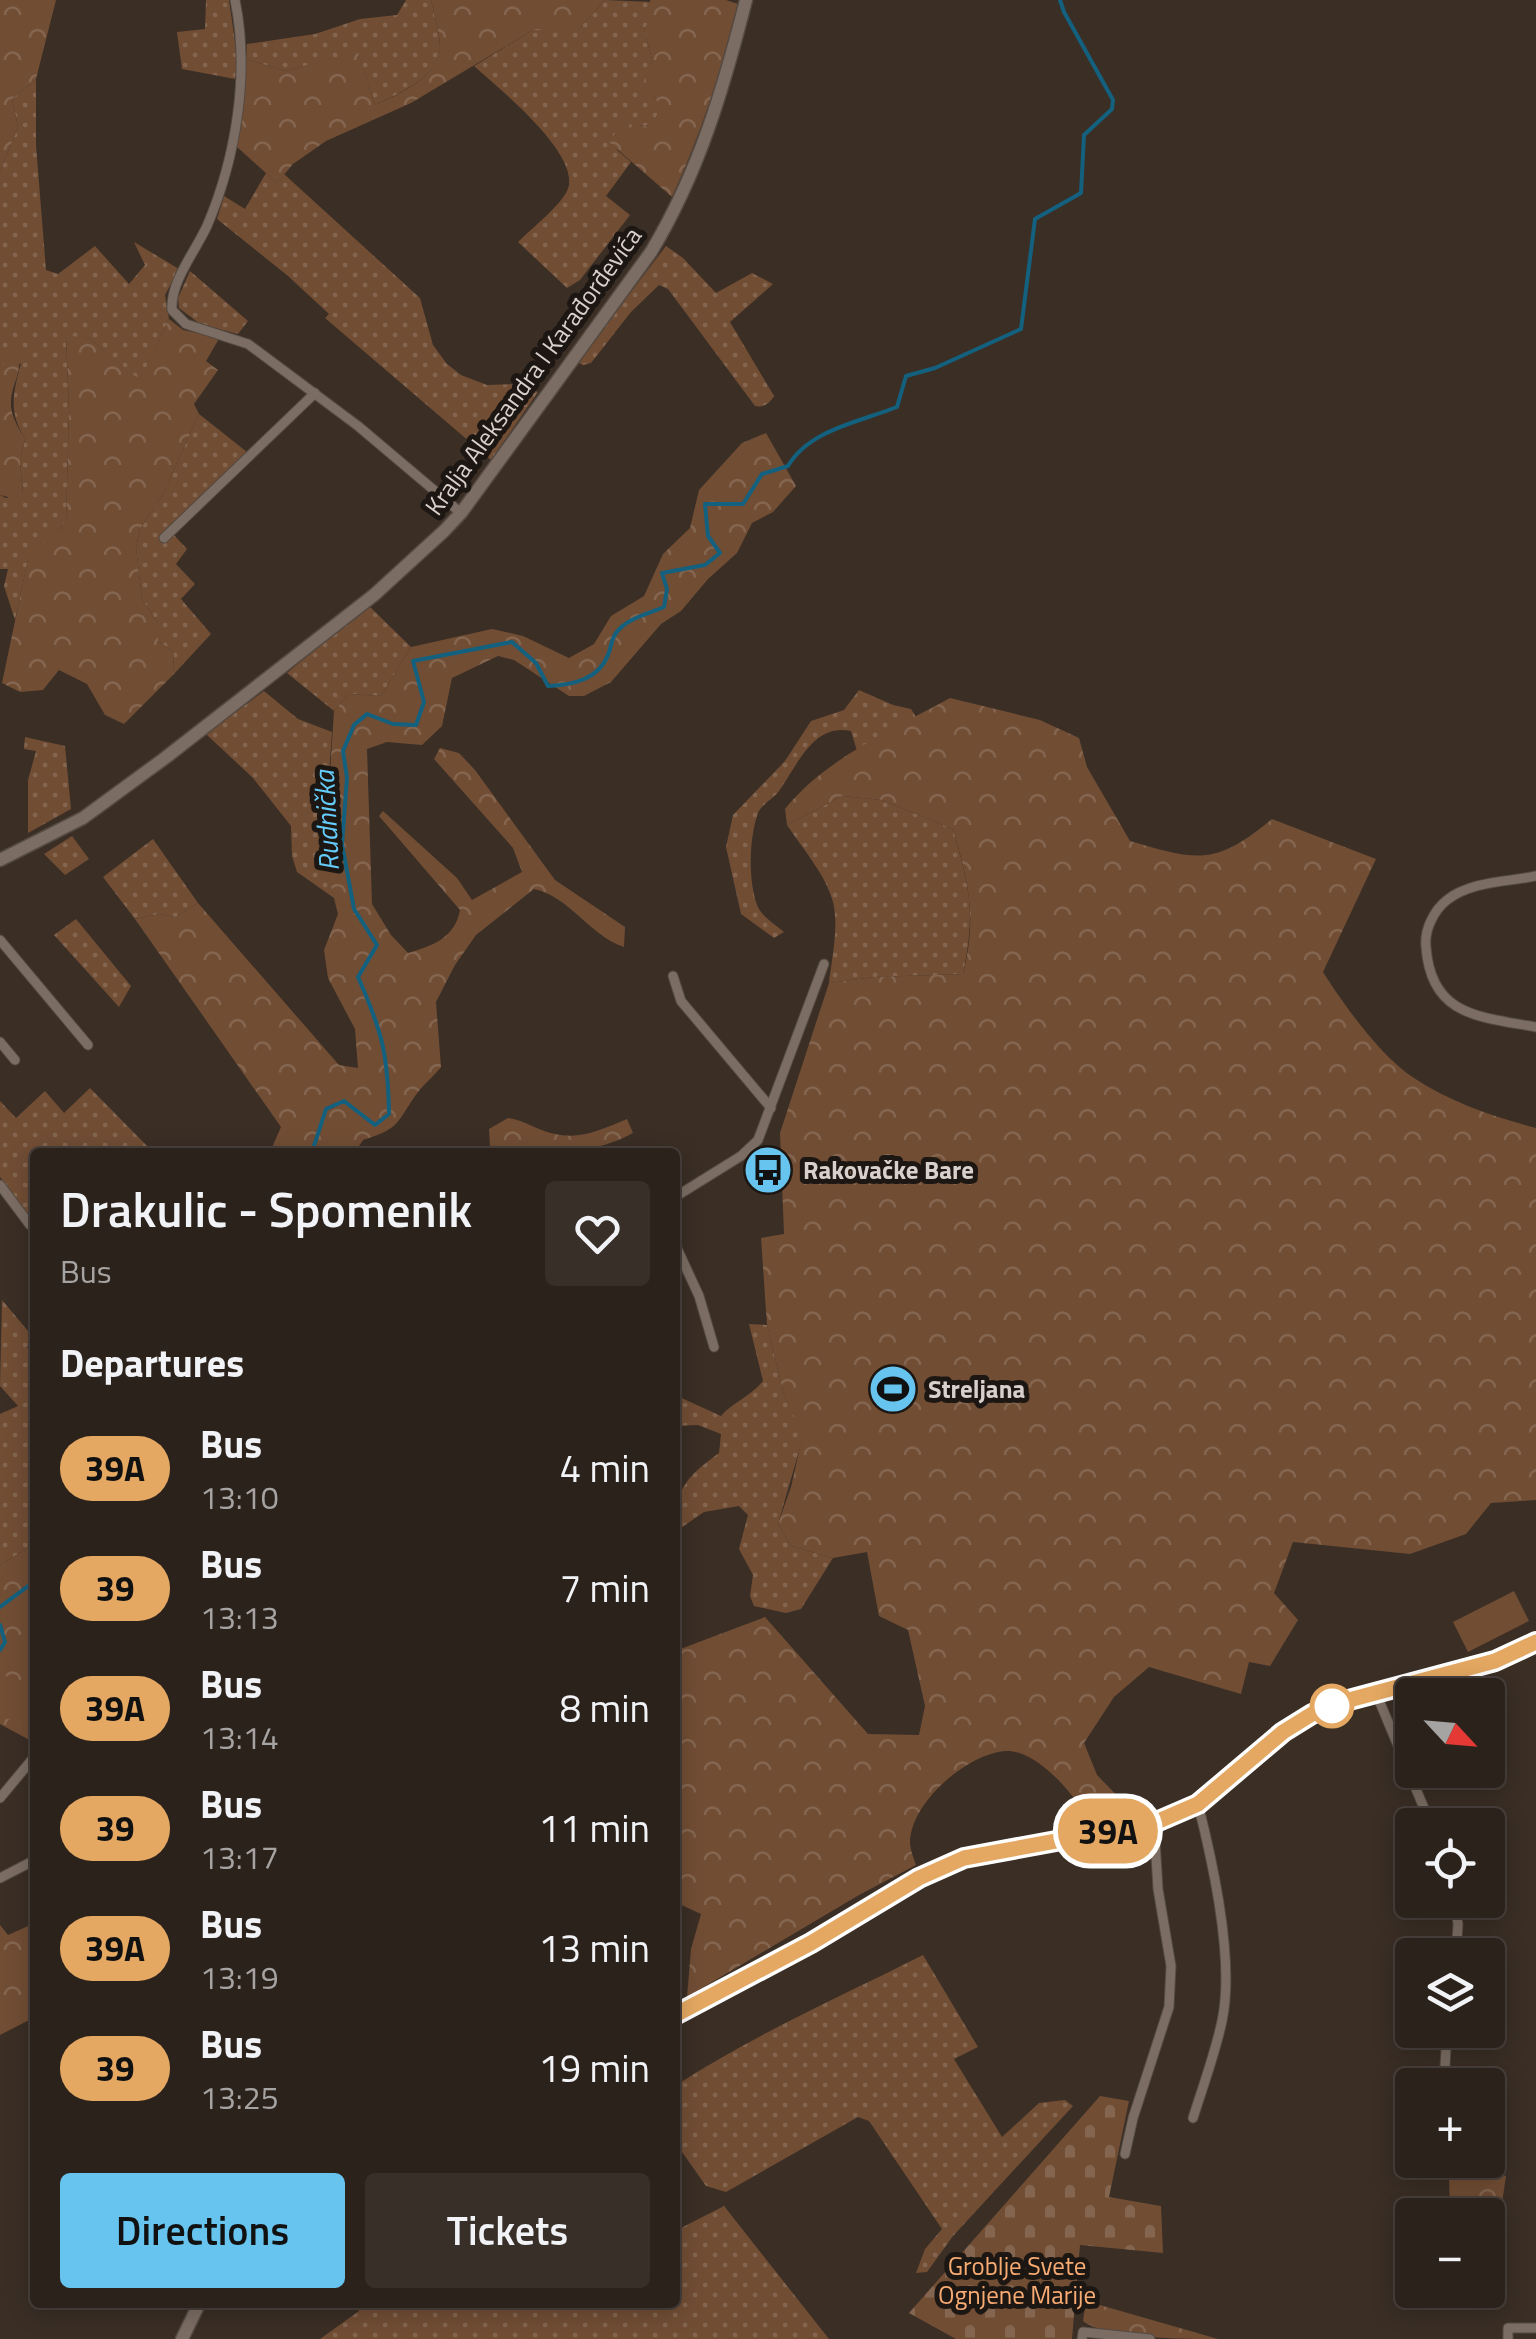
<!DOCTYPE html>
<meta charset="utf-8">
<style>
:root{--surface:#2c221c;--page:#382f29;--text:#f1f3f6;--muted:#a6a4a3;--line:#483f3b;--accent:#66c4ef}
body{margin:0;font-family:"Titillium Web",sans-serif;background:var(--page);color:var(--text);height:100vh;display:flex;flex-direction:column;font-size:38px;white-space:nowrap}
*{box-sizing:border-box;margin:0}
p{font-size:32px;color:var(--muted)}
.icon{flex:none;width:55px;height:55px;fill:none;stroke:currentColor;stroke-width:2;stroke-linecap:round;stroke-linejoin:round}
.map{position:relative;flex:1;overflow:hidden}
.details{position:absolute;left:30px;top:1148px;width:650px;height:1160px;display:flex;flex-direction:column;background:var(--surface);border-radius:10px;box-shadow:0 5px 25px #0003,0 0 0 2px var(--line)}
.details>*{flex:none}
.badge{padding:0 20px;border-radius:32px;font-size:35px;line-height:65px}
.needle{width:65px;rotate:116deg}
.tools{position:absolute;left:1395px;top:1678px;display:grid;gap:20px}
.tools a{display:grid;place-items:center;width:110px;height:110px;border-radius:10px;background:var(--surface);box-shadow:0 5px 25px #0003,0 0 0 2px var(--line);font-size:50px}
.map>.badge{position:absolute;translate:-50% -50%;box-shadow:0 0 0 5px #fff}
h2{padding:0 30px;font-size:38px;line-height:90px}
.round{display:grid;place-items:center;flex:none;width:105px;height:105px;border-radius:10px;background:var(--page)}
.head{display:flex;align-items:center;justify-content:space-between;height:170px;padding:0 30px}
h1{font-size:48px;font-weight:600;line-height:75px}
.button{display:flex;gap:20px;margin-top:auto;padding:20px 30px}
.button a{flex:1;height:115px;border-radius:10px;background:var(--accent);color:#111;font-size:40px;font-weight:600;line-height:115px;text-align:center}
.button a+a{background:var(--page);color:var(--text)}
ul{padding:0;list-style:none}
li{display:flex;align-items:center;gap:30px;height:120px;padding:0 30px}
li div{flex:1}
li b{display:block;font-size:38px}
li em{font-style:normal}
li .badge{min-width:110px;font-weight:700;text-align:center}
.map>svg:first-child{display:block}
</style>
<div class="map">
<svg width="1536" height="2339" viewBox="0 0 1536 2339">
<defs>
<pattern id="grass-dots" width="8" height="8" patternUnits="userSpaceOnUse" patternTransform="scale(2.5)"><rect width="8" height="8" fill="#714d34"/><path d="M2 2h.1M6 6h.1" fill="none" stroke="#846650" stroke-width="1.8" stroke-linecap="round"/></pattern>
<pattern id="forest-crowns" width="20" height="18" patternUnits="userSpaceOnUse" patternTransform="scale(2.5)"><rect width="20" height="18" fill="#714d34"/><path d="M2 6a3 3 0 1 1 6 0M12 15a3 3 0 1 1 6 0" fill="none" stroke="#846650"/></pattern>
<pattern id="cemetery-stones" width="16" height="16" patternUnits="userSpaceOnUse" patternTransform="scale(2.5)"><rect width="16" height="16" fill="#714d34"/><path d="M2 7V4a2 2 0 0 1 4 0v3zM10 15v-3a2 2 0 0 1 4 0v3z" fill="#846650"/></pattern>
</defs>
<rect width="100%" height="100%" fill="#3a2e25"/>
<g fill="url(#grass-dots)">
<polygon points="206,0 229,0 238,63 235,79 182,69 177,32 205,29"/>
<path d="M 406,0 L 431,0 C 434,15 440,33 440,49 C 439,77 396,95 375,105 L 358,53 L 285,71 L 246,59 L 247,44 L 315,34 L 360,19 L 397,15 Z"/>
<path d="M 605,0 L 652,2 L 652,17 L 644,30 L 652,59 L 643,86 L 656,99 L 660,110 L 653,125 L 636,126 L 617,150 L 631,162 L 606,196 L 630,215 L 580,280 L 567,288 L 518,242 C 531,229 559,207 567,191 C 584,156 498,88 474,66 L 533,30 L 578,30 Z"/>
<path d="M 36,79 L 36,145 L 46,270 L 58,274 L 95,246 L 129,284 L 145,265 L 134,242 L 179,269 L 165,295 L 169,319 L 140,381 L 90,339 L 66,336 L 69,410 L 66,522 L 28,560 L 15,620 L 4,586 L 8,569 L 0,569 L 0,495 L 6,498 L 23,493 L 20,462 L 25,439 C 8,411 13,394 21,363 L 0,376 L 0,171 L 18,127 L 12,99 Z"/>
<polygon points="266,173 277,183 284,174 420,298 433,345 447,364 461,375 487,385 519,384 538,392 491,460 325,318 329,314 288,276 217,219 224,196 245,209"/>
<path d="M 666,246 L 683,258 L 716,293 L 752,273 L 773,284 L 730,322 L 774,396 C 770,403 764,408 755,406 L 668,289 L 659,285 L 631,312 L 591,363 L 583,365 L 577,362 Z"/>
<polygon points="190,271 248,321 238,334 200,324 179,308 178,298"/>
<polygon points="199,414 247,452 159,539 164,543 173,534 187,549 176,564 195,584 181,599 211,634 173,675 174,652 158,641 158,623 142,599 136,548 140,529 163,494"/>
<polygon points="368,605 411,647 381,696 349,694 334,711 287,673"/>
<path d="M 859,690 L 893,705 L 911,709 L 916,717 L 857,751 L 851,731 C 813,723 797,766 779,791 C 773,799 762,804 758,813 C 749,838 748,880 757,905 C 761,916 776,925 784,932 L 774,938 L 741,914 L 726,847 L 733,815 L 785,761 L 811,721 L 844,710 Z"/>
<path d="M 264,691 L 298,719 L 332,732 C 329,787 319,845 334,898 L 297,872 L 292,856 L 291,826 L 253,778 L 206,734 Z"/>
<polygon points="25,737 65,746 71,809 28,833 28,780 36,751 24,749"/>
<path d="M 842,796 L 882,800 L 953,829 C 970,890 976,912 963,974 L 874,977 L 829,983 C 832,957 839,928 833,902 C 826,875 802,848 787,825 Z"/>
<polygon points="72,836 89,859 65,875 44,854"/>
<polygon points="153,839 198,903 176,917 159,914 135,919 103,877"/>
<polygon points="76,919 131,986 119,1007 54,935"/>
<polygon points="90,1088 153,1152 35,1152 35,1224 0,1177 0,1101 16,1118 45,1091 64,1113"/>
<polygon points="2,1300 33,1337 27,1347 35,1356 35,1544 0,1565 0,1414 18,1406 0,1386"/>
<path d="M 749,1324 L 767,1325 L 784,1395 L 804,1434 L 778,1524 L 791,1546 L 833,1558 L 801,1609 L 786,1613 L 754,1606 L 750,1596 L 753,1575 L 739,1549 L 748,1515 L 739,1506 L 704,1512 L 675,1532 C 675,1489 685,1478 719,1453 L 721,1434 L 698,1425 L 675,1426 L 675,1395 L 721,1416 C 733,1402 751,1396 763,1381 Z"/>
<path d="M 923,1955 L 978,2047 L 954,2059 L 1002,2137 L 1039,2103 L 1065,2100 L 1073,2106 L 953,2236 L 927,2272 L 916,2273 L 925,2249 L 942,2229 L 869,2121 L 858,2117 L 726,2192 L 706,2186 L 675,2142 L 675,2086 C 753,2035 840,1997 923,1955 Z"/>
<polygon points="724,2206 829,2339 320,2339 359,2311 358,2303 675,2302 675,2231"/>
</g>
<g fill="url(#forest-crowns)">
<polygon points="0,0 56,0 36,79 12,99 18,127 0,171"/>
<path d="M 431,0 L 605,0 L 578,30 L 533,30 L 411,103 L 326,141 L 293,164 L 277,183 L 237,147 L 246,59 L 285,71 L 358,52 L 375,105 C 397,95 439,77 440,48 C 440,33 434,15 431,0 Z"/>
<path d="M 650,0 L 726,0 L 738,4 C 721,72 701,134 672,197 L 610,143 L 621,121 L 636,126 L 652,125 L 659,110 L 656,99 L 642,86 L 652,59 L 644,30 L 652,16 Z"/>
<polygon points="169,319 183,330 220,337 206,361 218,370 194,404 199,414 163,494 140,529 136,548 142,599 158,623 158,641 174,652 173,675 124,724 105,715 87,684 59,670 43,690 20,692 2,683 28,559 66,522 69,410 66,335 90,339 140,380"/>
<path d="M 8,349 L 17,353 C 24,370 12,383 11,401 C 10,415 18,427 25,439 L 20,462 L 23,494 L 20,500 L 0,495 L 0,376 Z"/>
<path d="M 766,433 L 796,486 L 773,512 L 752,523 L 737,553 L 708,579 L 681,611 L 661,624 L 611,682 L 584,696 L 569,696 L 514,660 L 498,656 L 452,678 L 442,726 L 422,745 L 387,742 L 367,749 L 372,904 L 391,935 L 408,953 C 432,946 455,938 460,910 L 379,816 L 383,811 L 457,878 L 472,900 L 522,872 L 513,848 L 434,759 L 440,748 L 459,753 L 475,770 L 555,880 L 625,927 L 624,947 C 589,935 570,897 534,889 L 476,935 L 455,965 L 436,1002 L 441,1067 C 434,1076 425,1083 418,1092 C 396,1122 402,1128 363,1140 L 355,1152 L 270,1152 L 281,1127 L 135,919 L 159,914 L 176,917 L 198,903 L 339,1065 L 358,1068 L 355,1029 L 328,978 L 324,950 L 338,914 L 328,875 L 326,836 L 334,711 L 349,694 L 381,696 L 411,647 L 492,629 L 523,636 L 569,658 L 594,644 L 611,616 L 644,596 L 663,554 L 690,528 L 699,490 L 742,443 Z"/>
<path d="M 950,698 L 1040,720 L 1079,738 L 1087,767 L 1130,841 C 1198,861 1215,866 1272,819 L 1376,859 L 1323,972 C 1344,1005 1381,1057 1414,1078 C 1450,1102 1494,1117 1536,1128 L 1536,1500 L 1491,1503 L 1466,1534 L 1410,1554 L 1293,1542 L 1274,1593 L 1298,1620 L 1270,1666 L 1249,1662 L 1241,1694 L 1149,1667 L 1114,1697 L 1084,1743 L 1097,1775 L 1132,1811 L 1052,1833 L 1074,1798 C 1060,1780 1031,1749 1005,1751 C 967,1754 911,1802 910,1842 C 910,1849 914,1859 916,1865 L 859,1895 L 687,1997 L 691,1949 L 701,1914 L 675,1902 L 675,1651 L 765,1617 L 868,1734 L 919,1735 L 925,1706 L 908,1630 L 879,1616 L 867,1552 L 833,1558 L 791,1546 L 778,1524 L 791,1487 L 803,1434 L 784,1395 L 767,1325 L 761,1238 L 784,1234 L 780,1133 L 829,983 L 874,977 L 963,974 C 977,919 969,883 953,829 L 882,800 L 842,796 L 787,825 L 785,809 C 826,758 894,729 950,698 Z"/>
<path d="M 508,1118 C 525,1120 538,1131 555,1134 C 581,1140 603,1129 627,1119 L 633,1133 C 591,1156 541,1155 495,1151 L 490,1146 L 489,1129 Z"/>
<polygon points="35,1544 35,1743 0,1724 0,1565"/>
<polygon points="35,1923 35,2017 0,2035 0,1925 8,1935"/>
<polygon points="1462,2173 1506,2176 1500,2216 1450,2212 1449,2177"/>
<path d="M 1086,2301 L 1218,2339 C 1184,2339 1106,2339 1083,2321 Z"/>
</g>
<polygon fill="url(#cemetery-stones)" points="1100,2096 1129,2101 1109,2197 1161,2206 1163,2253 1080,2245 1072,2339 956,2339 909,2313"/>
<g fill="#714d34">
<polygon points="1514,1591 1529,1621 1468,1652 1453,1622"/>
<polygon points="0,1673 35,1690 33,1731 0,1715"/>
</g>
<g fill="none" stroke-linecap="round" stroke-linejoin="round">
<g stroke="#13617f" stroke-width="4">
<path d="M 312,1152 L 326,1109 L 344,1101 L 375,1125 L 389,1114 C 388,1054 382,1031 358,977 L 377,945 L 354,909 L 342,844 L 347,778 L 343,751 L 354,725 L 367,714 L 393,724 L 416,725 L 424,702 L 413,661 L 512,642 L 536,663 L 548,686 C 572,685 598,680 608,655 C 611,648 611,640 616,633 C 627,618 648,614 664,607 L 667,589 L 662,573 L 705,565 L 720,553 L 708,536 L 705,504 L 743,504 L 762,474 L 788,466 C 809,430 859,422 897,407 L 906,376 L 935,368 L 1021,329 L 1035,219 L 1081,193 L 1084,135 L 1112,109 L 1113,100 L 1064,12 L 1060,0"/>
<polyline points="0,1607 35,1581"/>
<polyline points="0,1625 5,1642 0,1650"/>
</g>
<g stroke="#544a42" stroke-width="11">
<g id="street">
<path d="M 235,0 C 250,73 236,158 207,226 C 195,252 170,282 172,310 L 186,324 L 248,344 L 358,426 L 461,513"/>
<polyline points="164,538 315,393"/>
<path d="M 1536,876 C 1508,882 1471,881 1447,900 C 1434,910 1424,930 1426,947 C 1431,1016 1479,1017 1536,1027"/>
<polyline points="0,940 88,1045"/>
<polyline points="673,976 681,1001 771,1108"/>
<polyline points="0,1042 15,1060"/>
<polyline points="0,1185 30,1225"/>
<polyline points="675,1197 741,1156 758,1140 824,964"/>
<polyline points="675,1244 699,1296 714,1347"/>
<polyline points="1376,1693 1431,1825"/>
<polyline points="0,1798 35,1756"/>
<polyline points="0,1878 35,1860"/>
<polyline points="1454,1900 1458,1924 1456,1955"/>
<polyline points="1444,2085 1447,2030"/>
<path d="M 1193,2118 C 1203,2086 1215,2054 1222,2021 C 1235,1961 1213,1863 1198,1804"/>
<polyline points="1406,2126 1412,2125"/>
<polyline points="1125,2154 1133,2118 1169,2007 1171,1966 1158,1889 1154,1823"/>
<polyline points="1082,2339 1083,2332 1150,2339"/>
<polyline points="1508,2339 1508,2328 1536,2328"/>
</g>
</g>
<g stroke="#544a42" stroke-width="15">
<g id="secondary">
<path d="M 0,860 L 83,818 L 165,758 L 374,595 L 444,531 L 461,513 L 651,252 C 699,172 723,90 746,0"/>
<polyline points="675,2015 811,1943 919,1878 964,1858 1154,1823 1198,1804 1283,1732 1312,1714 1349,1700 1495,1661 1536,1642"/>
<polyline points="182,2339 200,2302"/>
</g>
</g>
<use href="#street" stroke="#7b6d63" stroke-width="9"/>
<use href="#secondary" stroke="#7b6d63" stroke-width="12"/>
</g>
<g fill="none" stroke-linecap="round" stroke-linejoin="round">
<g stroke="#fff" stroke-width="22">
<polyline id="line" points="675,2015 811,1943 919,1878 964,1858 1154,1823 1198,1804 1283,1732 1312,1714 1349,1700 1495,1661 1536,1642"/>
</g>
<use href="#line" stroke="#e4a862" stroke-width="15"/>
</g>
<defs>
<g id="bus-disc" transform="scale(2.5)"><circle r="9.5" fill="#66c4ef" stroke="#1d1713"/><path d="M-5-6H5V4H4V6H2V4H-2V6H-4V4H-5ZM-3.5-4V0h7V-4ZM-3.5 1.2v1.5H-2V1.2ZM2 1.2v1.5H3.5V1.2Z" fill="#111"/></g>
<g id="stadium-disc" transform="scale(2.5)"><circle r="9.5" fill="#66c4ef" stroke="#1d1713"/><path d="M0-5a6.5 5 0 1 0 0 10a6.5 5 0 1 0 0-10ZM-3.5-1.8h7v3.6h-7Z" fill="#111"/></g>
</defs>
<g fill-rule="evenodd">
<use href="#bus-disc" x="768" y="1170"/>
<use href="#stadium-disc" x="893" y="1389"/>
</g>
<circle fill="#fff" stroke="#e4a862" stroke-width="5" cx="1332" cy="1706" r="20"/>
<g text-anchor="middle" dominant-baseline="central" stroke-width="10" stroke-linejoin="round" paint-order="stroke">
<g font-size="25" fill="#d8d0ca" stroke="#1d1713">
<text transform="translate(533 371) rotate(-54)">Kralja Aleksandra I Karađorđevića</text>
</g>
<g font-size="25" font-weight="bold" fill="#d8d0ca" stroke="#1d1713" text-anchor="start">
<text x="803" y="1170">Rakovačke Bare</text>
<text x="928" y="1389">Streljana</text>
</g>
<g font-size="25" fill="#f8ab73" stroke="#1d1713">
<text x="1017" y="2266">Groblje Svete<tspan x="1017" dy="29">Ognjene Marije</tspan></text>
</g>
<g font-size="28" font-style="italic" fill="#65ccfa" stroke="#1d1713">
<text transform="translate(326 821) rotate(-93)">Rudnička</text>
</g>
</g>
</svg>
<div class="tools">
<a><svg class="needle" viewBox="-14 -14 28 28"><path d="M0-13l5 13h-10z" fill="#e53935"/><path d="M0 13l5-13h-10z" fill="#a6a4a3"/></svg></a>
<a><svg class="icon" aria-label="locate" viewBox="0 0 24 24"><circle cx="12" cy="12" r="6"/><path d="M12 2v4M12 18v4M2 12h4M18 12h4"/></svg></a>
<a><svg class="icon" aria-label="layers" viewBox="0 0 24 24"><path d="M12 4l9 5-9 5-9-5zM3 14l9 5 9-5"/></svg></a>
<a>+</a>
<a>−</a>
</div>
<b class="badge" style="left:1108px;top:1831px;background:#e4a862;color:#111">39A</b>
<section class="details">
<div class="head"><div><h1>Drakulic - Spomenik</h1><p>Bus</p></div><a class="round"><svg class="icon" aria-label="heart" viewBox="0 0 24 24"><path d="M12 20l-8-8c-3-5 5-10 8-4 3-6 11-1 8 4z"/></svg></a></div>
<h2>Departures</h2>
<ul>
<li><span class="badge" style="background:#e4a862;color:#111">39A</span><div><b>Bus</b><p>13:10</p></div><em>4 min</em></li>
<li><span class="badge" style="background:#e4a862;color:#111">39</span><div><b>Bus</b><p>13:13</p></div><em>7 min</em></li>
<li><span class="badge" style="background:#e4a862;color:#111">39A</span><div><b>Bus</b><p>13:14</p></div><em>8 min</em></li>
<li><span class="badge" style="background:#e4a862;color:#111">39</span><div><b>Bus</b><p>13:17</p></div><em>11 min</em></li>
<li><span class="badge" style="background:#e4a862;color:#111">39A</span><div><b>Bus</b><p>13:19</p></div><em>13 min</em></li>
<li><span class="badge" style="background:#e4a862;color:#111">39</span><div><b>Bus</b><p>13:25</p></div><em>19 min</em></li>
</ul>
<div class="button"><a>Directions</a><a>Tickets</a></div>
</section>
</div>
